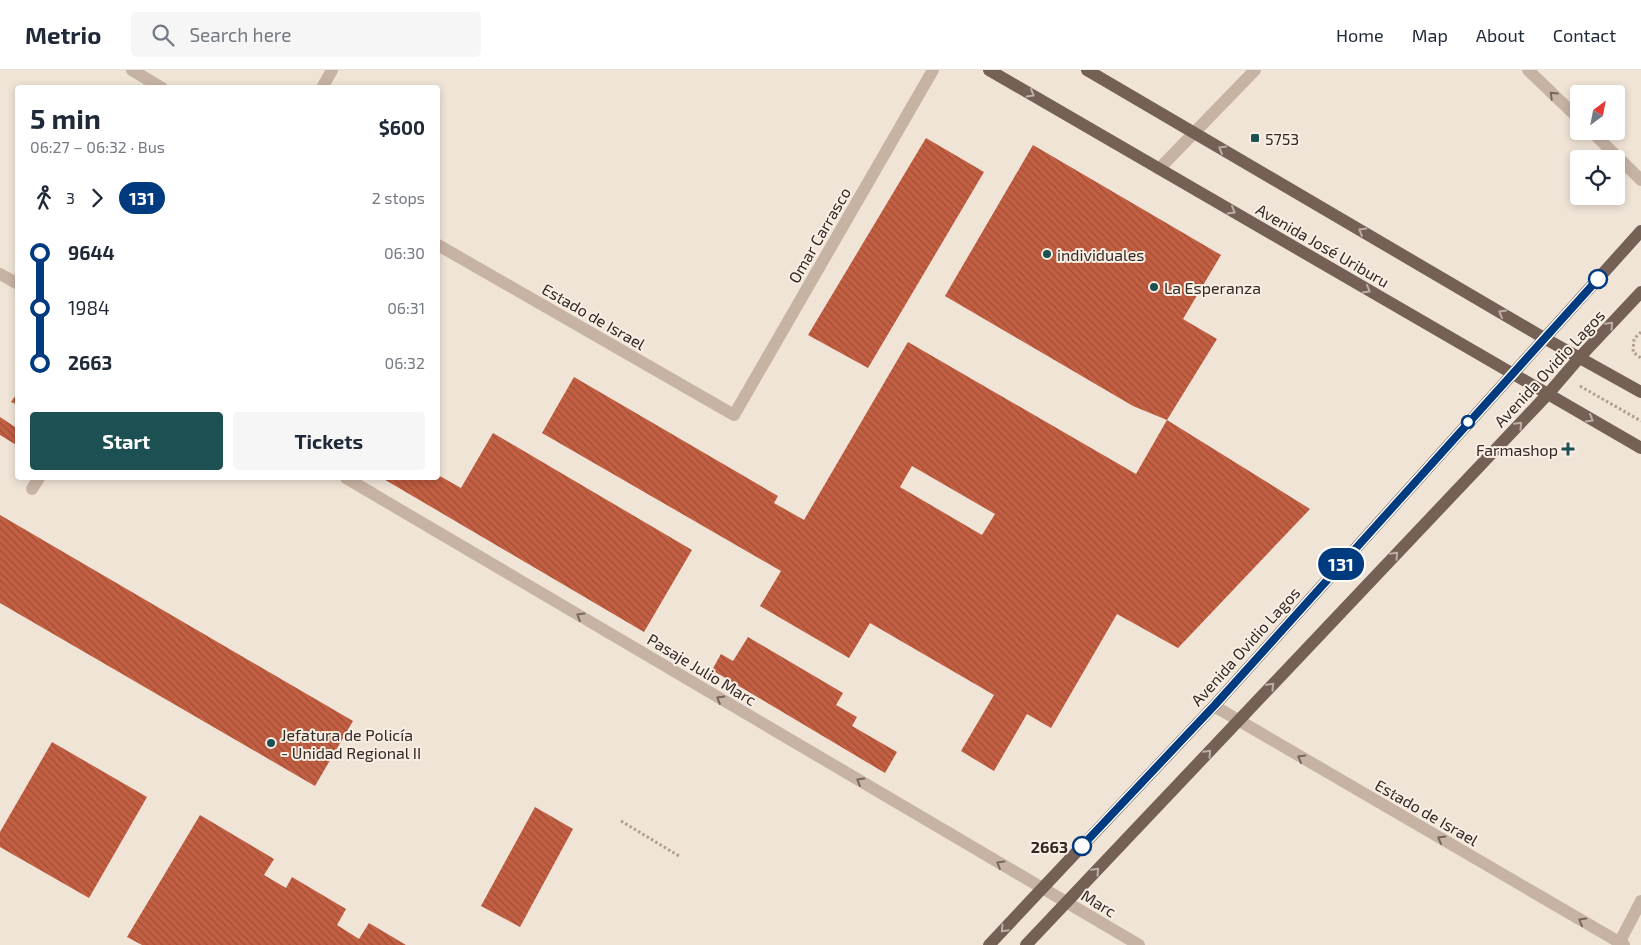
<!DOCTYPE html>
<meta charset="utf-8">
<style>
:root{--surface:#fff;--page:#f6f6f7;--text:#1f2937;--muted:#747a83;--line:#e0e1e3;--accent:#1c5053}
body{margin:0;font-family:"Exo 2",sans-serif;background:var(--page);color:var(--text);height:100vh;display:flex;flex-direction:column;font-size:19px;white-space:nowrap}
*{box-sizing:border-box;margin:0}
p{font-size:16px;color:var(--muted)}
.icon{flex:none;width:28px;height:28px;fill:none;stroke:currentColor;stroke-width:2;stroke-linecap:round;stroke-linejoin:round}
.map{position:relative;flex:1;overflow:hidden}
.details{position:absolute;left:15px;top:15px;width:425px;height:395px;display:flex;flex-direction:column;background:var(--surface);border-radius:5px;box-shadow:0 2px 8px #0003}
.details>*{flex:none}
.badge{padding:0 10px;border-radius:16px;font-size:18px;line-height:32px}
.needle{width:32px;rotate:32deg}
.buttons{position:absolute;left:1570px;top:15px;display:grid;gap:10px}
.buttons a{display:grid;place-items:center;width:55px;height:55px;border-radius:5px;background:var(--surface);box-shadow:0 2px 8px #0003;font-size:25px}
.map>.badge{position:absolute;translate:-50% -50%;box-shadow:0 0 0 2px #fff}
.legs{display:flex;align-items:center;gap:8px;height:55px;padding:0 15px;font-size:16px}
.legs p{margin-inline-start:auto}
.overview{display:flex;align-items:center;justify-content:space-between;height:85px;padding:0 15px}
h1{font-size:28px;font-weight:700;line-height:38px}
.action{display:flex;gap:10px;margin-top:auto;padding:10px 15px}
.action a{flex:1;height:58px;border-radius:5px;background:var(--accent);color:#fff;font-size:20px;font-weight:700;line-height:58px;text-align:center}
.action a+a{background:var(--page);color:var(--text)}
ul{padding:0 15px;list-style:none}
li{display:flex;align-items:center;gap:18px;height:55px;font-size:19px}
li i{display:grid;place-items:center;width:8px;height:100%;margin:0 6px;background:currentColor}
li i::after{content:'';width:12px;height:12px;margin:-6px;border:4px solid;border-radius:50%;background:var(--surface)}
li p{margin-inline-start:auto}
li:first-child i{background:linear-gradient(#0000 50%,currentColor 0)}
li:last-child i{background:linear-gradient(currentColor 50%,#0000 0)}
header{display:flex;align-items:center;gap:30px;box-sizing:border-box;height:70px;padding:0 25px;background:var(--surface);border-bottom:1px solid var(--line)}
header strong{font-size:24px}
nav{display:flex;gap:28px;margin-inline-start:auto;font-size:18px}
.search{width:350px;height:45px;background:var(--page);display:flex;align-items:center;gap:12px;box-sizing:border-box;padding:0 18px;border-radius:5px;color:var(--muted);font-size:19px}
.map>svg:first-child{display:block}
</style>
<header>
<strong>Metrio</strong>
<div class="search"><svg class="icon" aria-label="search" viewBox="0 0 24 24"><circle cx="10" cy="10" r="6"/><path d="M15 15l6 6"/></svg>Search here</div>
<nav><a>Home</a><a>Map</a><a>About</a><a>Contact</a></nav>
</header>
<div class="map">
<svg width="1641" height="875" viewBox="0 0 1641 875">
<defs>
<pattern id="building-back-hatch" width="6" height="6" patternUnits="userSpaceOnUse" patternTransform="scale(1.25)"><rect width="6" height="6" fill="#c35f42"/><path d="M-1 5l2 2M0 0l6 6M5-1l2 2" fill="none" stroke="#9f4e37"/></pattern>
</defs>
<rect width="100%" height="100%" fill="#f0e4d7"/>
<g fill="url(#building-back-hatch)" fill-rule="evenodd">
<polygon points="926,68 984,102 868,298 808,265"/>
<polygon points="1033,75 1221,185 1183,249 1217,269 1167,350 1133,336 945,226"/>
<path d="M 908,272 L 1136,404 L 1167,350 L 1310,439 L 1178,578 L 1117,544 L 1051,658 L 1027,644 L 994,701 L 961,681 L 994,625 L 870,553 L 849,588 L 760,536 L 781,501 L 542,363 L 574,307 L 778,426 L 774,433 L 804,450 ZM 912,396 L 995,444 L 982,465 L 900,417 Z"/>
<polygon points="18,322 18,335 11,332"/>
<polygon points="0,347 18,359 18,376 0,365"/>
<polygon points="493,363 692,480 644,562 382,408 438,408 438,405 461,418"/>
<polygon points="0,445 353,651 315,716 0,533"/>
<polygon points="748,567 843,623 836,635 857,647 852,656 897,682 885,703 712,600 721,584 733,591"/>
<polygon points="52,672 147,727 89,828 0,777 0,762"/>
<polygon points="535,737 573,759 520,857 481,836"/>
<polygon points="200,745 274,789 264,805 286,818 292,807 346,839 337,855 359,869 369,853 406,875 142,875 127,867"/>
</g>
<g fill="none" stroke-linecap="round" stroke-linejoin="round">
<g stroke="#b39d8e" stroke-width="3" stroke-dasharray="2.5 2.5" stroke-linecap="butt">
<polyline points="1641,262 1634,269 1633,282 1641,288"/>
<polyline points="1580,316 1641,351"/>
<polyline points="621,751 679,786"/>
</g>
<g stroke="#c7b3a4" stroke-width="12">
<polyline points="132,0 162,18"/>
<polyline points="1528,0 1579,49"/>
<polyline points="322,18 332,0"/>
<polyline points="1591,61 1641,110"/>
<polyline points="1159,99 1255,0"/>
<polyline points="438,175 734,345 933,0"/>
<polyline points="0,204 18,214"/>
<polyline points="346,408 1139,875"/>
<polyline points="32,419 39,408"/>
<polyline points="1214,636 1624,875"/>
<polyline points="1618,875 1641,831"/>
</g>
<g stroke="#756056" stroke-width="12">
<polyline points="989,0 1641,378"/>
<polyline points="1087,0 1544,268 1641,322"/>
<polyline points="989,875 1214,636 1641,161"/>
<polyline points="1026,875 1548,324 1579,288 1641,222"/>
</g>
</g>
<defs><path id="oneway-chevron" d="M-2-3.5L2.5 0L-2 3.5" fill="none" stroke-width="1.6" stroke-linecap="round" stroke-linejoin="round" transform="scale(1.25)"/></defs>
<g stroke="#bdaea4">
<use href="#oneway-chevron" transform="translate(1031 24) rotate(30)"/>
<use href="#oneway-chevron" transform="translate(1222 79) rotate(-150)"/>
<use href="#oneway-chevron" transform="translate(1232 141) rotate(30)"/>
<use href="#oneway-chevron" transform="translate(1362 161) rotate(-150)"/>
<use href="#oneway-chevron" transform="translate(1367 220) rotate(30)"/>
<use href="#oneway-chevron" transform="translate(1502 243) rotate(-150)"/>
<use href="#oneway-chevron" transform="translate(1610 255) rotate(-47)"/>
<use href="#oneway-chevron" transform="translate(1590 349) rotate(30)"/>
<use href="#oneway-chevron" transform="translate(1519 355) rotate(-46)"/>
<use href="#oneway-chevron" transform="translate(1395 485) rotate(-47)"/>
<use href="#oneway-chevron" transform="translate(1271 616) rotate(-47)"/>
<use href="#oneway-chevron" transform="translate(1208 683) rotate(-47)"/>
<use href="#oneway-chevron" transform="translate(1096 801) rotate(-47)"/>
<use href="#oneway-chevron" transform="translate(1004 859) rotate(133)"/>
</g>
<g stroke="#76675e">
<use href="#oneway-chevron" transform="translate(1553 25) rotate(-136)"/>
<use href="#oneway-chevron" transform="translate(580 546) rotate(-149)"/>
<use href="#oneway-chevron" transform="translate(720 629) rotate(-149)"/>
<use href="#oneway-chevron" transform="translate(1301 688) rotate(-150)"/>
<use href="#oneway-chevron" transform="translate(860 711) rotate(-149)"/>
<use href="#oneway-chevron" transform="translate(1441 769) rotate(-150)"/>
<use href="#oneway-chevron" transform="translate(1000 794) rotate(-149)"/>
<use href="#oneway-chevron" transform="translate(1582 851) rotate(-150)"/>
</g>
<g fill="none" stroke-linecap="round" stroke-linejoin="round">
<g stroke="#fff" stroke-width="11">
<polyline id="line-1" points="1082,776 1214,636 1598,209"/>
</g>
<use href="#line-1" stroke="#003b80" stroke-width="8"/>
</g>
<g fill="#1c5053" stroke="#f8eee3" stroke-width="2">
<rect x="1250" y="63" width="10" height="10" rx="2.5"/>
<circle cx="1047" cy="184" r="5"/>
<circle cx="1154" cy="217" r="5"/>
<path d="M1565.5 371.5h5v5h5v5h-5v5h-5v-5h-5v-5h5z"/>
<circle cx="271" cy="673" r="5"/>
</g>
<g fill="#fff" stroke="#003b80" stroke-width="2.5">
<circle cx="1598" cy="209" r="9"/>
<circle cx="1468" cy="352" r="6"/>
<circle cx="1082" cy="776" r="9"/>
</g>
<g text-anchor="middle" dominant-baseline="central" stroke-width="4" stroke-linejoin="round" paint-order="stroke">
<g font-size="16" fill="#332925" stroke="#f8eee3" text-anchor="start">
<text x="1265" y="68">5753</text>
<text x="1057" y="184">individuales</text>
<text x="1164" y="217">La Esperanza</text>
<text x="1558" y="379" text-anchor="end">Farmashop</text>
<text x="281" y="664">Jefatura de Policía<tspan x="281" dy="18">- Unidad Regional II</tspan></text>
</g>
<g font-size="16" fill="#332925" stroke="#f8eee3">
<text transform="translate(819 165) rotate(-60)">Omar Carrasco</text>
<text transform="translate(1323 175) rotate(30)">Avenida José Uriburu</text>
<text transform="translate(594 246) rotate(30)">Estado de Israel</text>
<text transform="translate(1549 298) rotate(-47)">Avenida Ovidio Lagos</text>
<text transform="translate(1245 576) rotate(-48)">Avenida Ovidio Lagos</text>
<text transform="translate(702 599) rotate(31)">Pasaje Julio Marc</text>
<text transform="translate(1427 742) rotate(30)">Estado de Israel</text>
<text transform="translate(1099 833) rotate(31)">Marc</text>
</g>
<g font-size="16" font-weight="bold" fill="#332925" stroke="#f8eee3" text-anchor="end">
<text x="1068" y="776">2663</text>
</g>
</g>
</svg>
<div class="buttons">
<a><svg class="needle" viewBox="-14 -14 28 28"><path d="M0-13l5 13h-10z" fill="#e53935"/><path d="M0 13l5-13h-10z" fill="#747a83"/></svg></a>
<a><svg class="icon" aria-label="locate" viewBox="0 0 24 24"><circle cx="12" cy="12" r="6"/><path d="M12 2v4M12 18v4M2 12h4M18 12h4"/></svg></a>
</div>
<b class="badge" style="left:1341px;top:494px;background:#003b80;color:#fff">131</b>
<section class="details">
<div class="overview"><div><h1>5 min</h1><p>06:27 – 06:32 · Bus</p></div><b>$600</b></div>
<div class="legs"><svg class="icon" aria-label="walk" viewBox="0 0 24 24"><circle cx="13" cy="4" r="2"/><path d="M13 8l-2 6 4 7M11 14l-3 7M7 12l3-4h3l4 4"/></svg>3<svg class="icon" aria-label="forward" viewBox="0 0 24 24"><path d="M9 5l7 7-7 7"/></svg><b class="badge" style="background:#003b80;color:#fff">131</b><p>2 stops</p></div>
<ul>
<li><i style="color:#003b80"></i><b>9644</b><p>06:30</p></li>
<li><i style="color:#003b80"></i><span>1984</span><p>06:31</p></li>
<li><i style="color:#003b80"></i><b>2663</b><p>06:32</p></li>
</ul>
<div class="action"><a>Start</a><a>Tickets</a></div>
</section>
</div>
